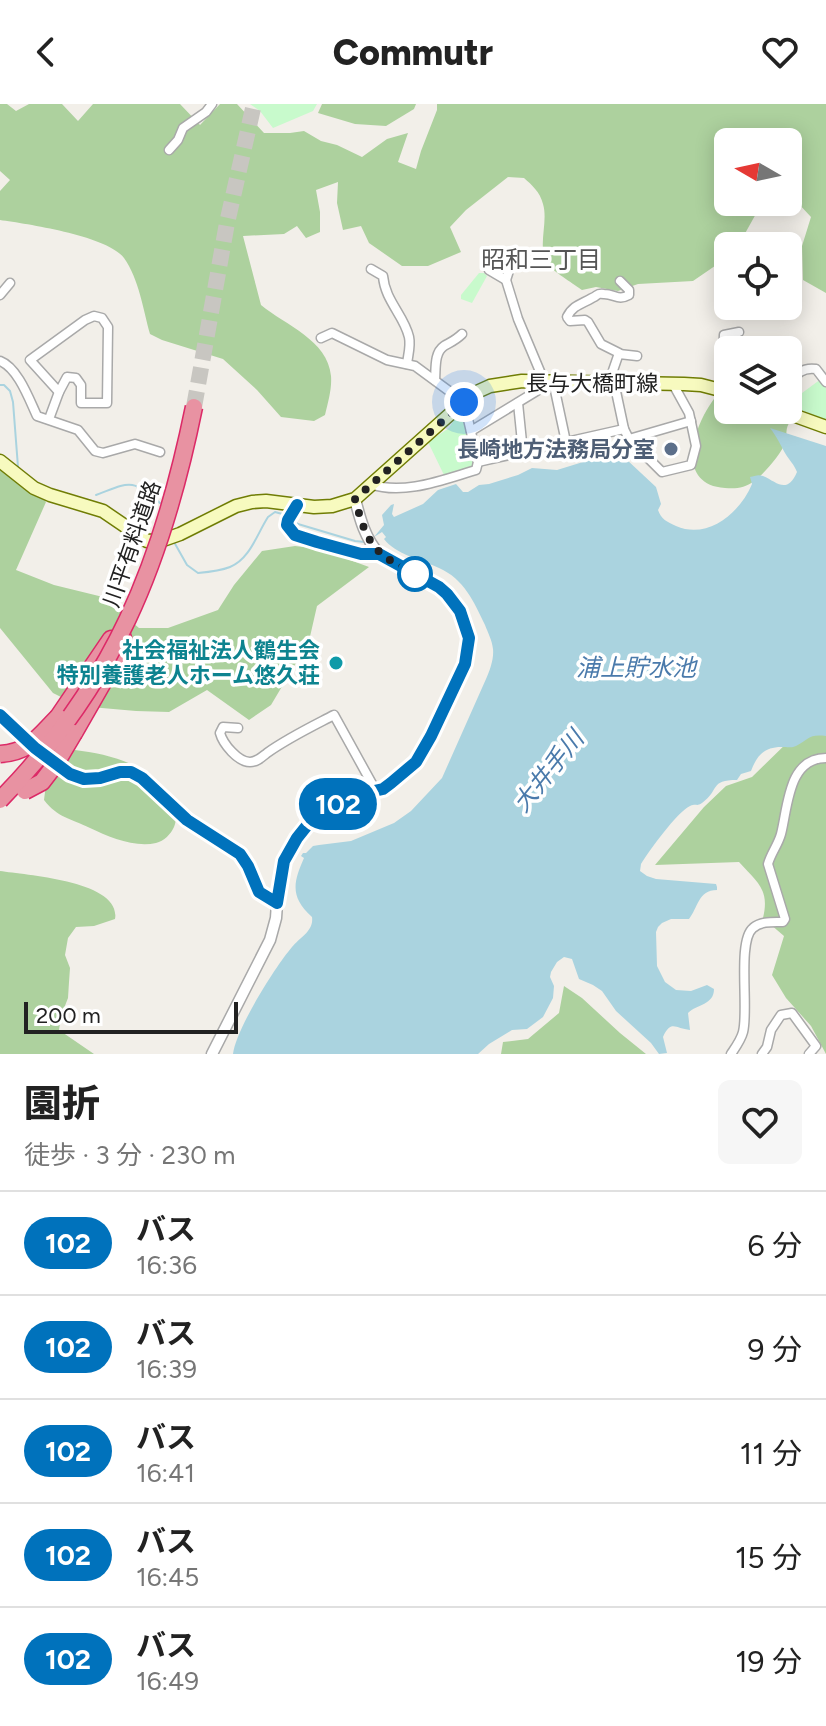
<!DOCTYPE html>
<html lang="ja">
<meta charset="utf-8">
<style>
:root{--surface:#fff;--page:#f6f6f6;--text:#222;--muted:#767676;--line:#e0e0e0}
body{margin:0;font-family:Figtree,"Noto Sans JP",sans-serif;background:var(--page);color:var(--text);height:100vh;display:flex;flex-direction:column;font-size:30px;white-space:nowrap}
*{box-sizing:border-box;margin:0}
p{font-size:26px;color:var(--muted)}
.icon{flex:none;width:44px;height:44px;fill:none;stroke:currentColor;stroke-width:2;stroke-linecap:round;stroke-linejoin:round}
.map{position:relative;height:950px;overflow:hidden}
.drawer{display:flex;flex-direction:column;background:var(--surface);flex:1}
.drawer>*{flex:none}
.badge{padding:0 16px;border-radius:26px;font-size:28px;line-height:52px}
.needle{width:52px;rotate:279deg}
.fabs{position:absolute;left:714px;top:24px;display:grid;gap:16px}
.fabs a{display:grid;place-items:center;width:88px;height:88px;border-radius:12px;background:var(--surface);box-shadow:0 4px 20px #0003;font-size:40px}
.scale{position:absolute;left:24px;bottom:20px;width:214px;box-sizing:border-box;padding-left:8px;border:4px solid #222;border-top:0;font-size:22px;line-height:28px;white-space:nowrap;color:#222;-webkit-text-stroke:6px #fff;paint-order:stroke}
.you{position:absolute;width:40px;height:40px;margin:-20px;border:6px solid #fff;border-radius:50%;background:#1a73e8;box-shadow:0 0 0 12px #1a73e833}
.map>.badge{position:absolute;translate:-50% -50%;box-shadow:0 0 0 4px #fff}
.round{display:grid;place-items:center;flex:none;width:84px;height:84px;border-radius:12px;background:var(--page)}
.overview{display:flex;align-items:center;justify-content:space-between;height:136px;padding:0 24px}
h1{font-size:38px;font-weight:800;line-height:60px}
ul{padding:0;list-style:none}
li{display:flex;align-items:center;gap:24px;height:104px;padding:0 24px;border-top:2px solid var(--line)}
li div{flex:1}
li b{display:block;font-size:30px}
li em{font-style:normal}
li .badge{min-width:88px;font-weight:700;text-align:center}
header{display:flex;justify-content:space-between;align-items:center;height:104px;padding:0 24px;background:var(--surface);font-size:36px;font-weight:800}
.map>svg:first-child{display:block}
</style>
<header><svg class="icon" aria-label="back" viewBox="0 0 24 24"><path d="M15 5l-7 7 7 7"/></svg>Commutr<svg class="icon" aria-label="heart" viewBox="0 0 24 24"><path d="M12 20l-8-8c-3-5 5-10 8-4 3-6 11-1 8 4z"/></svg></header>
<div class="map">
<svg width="826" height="950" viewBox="0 0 826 950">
<rect width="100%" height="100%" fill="#f2efe9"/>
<g fill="#add19e">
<path d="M 0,0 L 7,0 L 16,7 L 29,0 L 62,0 L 78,17 L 93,0 L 180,0 L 200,21 L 220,0 L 237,0 L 264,29 L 290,29 L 304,27 L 321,37 L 337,41 L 362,53 L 387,35 L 408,29 L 398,58 L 416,65 L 421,47 L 437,6 L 437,0 L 826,0 L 826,189 L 803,176 L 802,142 L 811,113 L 797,98 L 788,95 L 788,38 L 728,38 L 728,98 L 774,98 L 757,108 L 738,142 L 728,142 L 728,153 L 693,177 L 638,180 L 618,187 L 596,183 L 582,186 C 575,181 555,168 550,163 C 535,146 549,120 543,100 C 540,88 532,81 524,74 L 508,73 L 466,106 L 450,123 L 461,148 L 428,162 L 402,162 L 369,139 L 361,122 L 343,126 L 337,99 L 338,78 L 316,86 L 320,108 L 320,128 L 306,134 L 297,122 L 284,130 L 243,132 L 261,201 C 285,221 328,236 331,272 C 332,285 328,298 325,311 L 314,317 L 281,313 L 257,286 L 223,255 L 162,236 L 150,230 C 143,205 139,175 124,154 C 108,132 28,120 0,116 L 0,87 L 10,76 L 0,67 Z"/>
<polygon points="322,0 416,0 414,5 386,22 355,20 318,9"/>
<path d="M 728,280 L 728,306 L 788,306 L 788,299 L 791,316 C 784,325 788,330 785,339 C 782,349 763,371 754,377 C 745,384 736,385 725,384 C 667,380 699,303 728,280 Z"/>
<polygon points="0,359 36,384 46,398 16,466 54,481 103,493 139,524 168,524 218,506 234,481 262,447 295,442 320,445 369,463 317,502 309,537 271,601 249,616 207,586 169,608 136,607 79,602 53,589 0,524"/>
<path d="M 826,625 L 826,950 L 811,922 L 786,894 L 772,871 L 784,832 L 763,814 C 770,785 757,778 739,758 L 655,761 L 704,703 L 726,682 L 752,673 L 794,632 Z"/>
<path d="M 75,646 C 98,649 125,654 145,668 C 162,680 183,701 174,723 C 171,730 164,737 156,739 C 135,744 109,733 90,724 C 70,714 58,714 44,696 L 46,680 L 61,652 Z"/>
<path d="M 0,767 C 26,771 122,777 115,815 L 94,822 L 76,823 L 68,834 L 65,851 L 70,864 L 69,878 L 68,894 L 61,912 L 59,926 L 94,950 L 0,950 Z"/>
<polygon points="564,882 582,894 620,929 646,950 501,950 503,938 528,935 559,909"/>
</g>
<g fill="#c8facc">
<polygon points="250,0 317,0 313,7 273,24 260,7"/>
<polygon points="479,169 484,169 487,172 472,199 461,195 461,191"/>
<polygon points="821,275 826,284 826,316 791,302 798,292"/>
<polygon points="459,308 463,310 475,358 473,364 444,371 428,338 449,324"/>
</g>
<path fill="#aad3df" d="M 770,324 L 826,342 L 826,632 C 808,630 810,635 796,642 C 792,644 789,643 784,643 C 765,642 757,651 751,667 L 741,670 L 737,676 C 709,676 720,686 702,699 C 696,703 697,699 690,702 C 677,708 649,747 641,760 L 640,767 L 647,772 L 656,775 L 716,780 L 717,783 L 717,786 C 698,786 698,804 689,815 L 671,815 L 662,819 L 658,823 L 656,828 L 657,862 L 665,878 L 676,886 L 691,887 L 707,881 L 714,885 C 714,901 697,900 688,909 L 690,926 C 676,925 671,915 663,933 L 667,949 L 659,950 L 651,939 L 616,907 L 602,887 L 593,881 L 579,875 L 572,855 L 564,853 L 557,858 L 551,868 L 550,873 L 554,882 L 553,894 L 543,913 L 527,925 L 512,926 L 489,940 L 478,950 L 233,950 C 236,925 275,863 292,843 C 300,833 314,827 312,813 C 290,793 293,779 304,754 L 301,752 L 303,749 L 306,749 L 313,742 L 319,741 L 351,737 L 394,719 L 411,707 L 442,674 L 486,575 C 490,566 494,555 493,545 C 492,536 488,529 485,521 C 474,498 464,475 439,464 C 422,456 395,450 384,435 L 386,433 L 382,428 L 374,433 L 384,421 L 382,411 L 391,401 L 394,400 L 392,410 L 394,413 L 423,400 L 438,386 L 456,380 L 463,388 L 468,388 L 479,381 L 489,380 L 518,371 L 532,364 L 557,366 L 596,354 L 617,357 L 626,355 L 656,383 L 661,400 L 658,406 C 661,415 667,418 676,422 C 708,436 740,409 752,380 L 750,373 C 755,372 758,370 763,372 C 777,378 787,391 797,368 C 794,360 789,356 785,349 C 780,340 777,333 770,324 Z"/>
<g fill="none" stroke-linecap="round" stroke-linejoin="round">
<g stroke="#aad3df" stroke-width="2">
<polyline points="0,281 4,281 10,287 13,298 18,363"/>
<path d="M 96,391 C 128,379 132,373 160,399"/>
<polyline points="291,415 298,420 355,437 365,438"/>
<path d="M 174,438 L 187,461 L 198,469 C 209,468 220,467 230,463 C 250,455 257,430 268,413 L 275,408 L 286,411"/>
</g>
<polyline stroke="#c8c6c1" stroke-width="16" stroke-dasharray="16 8" stroke-linecap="butt" points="194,303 227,119 254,0"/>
<g stroke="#a9a9a9" stroke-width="11">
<g id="minor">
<polyline points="169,46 178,36 183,24 206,8 212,0"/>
<polyline points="514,151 506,176 518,215 544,277"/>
<path d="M 371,165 L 383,172 C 385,197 404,211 409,233 C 411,242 408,251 407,260"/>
<polyline points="489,166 506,176"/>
<polyline points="0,191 10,179"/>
<polygon points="94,212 102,214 108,223 107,299 81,299 81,281 76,274 67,273 59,288 30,256 85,216"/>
<polyline points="321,234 332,229 387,256 415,262 464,298 478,358 624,325"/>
<polyline points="619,250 637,252"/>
<path d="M 0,257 C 18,264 29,295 37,312 L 78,326 L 95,347 L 103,349 L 135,340 L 160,348"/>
<path d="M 435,276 C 436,264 434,249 444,242 C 451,238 456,236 462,230"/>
<path d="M 609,278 L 619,249 L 601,240 L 588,218 L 585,216 L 570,217 L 567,213 C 573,201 582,200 592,194 C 599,191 596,189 604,190 C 615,190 618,197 629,191 L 629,186 L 620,177"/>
<polyline points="614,278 624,325 629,335 662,368 691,361 696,342 689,309 673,280"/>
<path d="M 788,281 C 796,271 801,263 816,265 L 826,278"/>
<polyline points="721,286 724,231 739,228"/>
<polyline points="518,299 523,348"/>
<polyline points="49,315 59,288"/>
<polyline points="471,327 553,277 566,338"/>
<polyline points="629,335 691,317"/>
<path d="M 371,380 C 403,392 445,375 476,366 L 478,358"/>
<polyline points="297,401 288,416 287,421 295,431 317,438 361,450 379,450"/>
<polyline points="0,611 31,641"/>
<path d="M 238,624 L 223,623 L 220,629 C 223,640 238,658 250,658 C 257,658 262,653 267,649 C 288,634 311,623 334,611 L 376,687"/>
<polyline points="55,659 70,670 84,675 100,674 120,668 131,668 142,674 187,716 240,750 248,762 259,788 277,799"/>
<path d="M 731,950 C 735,944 741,936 743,928 C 749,906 737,837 753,824 C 761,817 772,818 783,818 L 785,815 L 768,760 C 771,749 778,741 781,730 C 788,703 788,654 826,654"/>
<polyline points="762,950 767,943 771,926 781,911 792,909 816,942 809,950"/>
</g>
</g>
<g stroke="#a9a9a9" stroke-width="13">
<path id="tertiary" d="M 212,950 L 270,836 L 276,814 L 278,784 L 282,764 L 288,748 L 297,734 L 313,714 L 331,703 L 352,692 L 383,685 L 391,679 L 416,658 L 431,632 L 465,560 L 469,534 L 460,507 L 447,490 L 439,483 L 379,450 C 365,434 360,415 355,395"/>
</g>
<g stroke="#707d05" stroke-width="15">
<g id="secondary">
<polyline points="779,306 826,323"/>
<polyline points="0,357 34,384 50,391 103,407 147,437 163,436 180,430 236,402 252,398 266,397 314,403 332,402 355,395 458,303 479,287 490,282 522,277 684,280 701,281 728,288"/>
</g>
</g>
<g stroke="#dc2a67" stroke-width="19">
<g id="motorway">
<polyline points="58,613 111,535"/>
<polyline points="74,629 117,554 123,534"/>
</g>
</g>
<use href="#minor" stroke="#fff" stroke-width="8"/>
<use href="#tertiary" stroke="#fff" stroke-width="10"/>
<use href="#secondary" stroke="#f7fabf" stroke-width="12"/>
<use href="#motorway" stroke="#e892a2" stroke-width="16"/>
<g stroke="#dc2a67" stroke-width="19" stroke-linecap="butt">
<g id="motorway-bridge">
<path d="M 0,650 C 30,648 38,633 58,613"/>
<polyline points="25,687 42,678 55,661 74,629"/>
<path d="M 0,696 C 114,580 162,460 194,303"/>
</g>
</g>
<use href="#motorway-bridge" stroke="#e892a2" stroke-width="16"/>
</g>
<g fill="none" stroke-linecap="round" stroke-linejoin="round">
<g stroke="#fff" stroke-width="18">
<polyline id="line" points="0,611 35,644 70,670 84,675 100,674 120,668 131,668 142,674 187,716 240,750 248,762 259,788 277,799 284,757 297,734 313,714 352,692 383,685 391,679 416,658 431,632 465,560 469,534 460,507 447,490 439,483 379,450 361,450 317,438 295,431 287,421 288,416 297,401"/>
</g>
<use href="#line" stroke="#0072bc" stroke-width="12"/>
<path stroke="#222" stroke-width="8" stroke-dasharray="0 14.4" d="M 415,470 C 373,449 367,440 355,395 L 464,298"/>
</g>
<circle fill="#5c6f8a" stroke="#fff" stroke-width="3" cx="671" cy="345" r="8"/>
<circle fill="#fff" stroke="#0072bc" stroke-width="4" cx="415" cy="470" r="16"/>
<circle fill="#0f9aa8" stroke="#fff" stroke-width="3" cx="336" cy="559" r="8"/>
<g text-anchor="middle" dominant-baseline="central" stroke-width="7" stroke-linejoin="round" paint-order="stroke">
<g font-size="22" fill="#222" stroke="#fff">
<text x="592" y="279">長与大橋町線</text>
<text transform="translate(132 440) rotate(-71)">川平有料道路</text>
</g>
<g font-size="22" font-weight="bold" fill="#4e5e75" stroke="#fff" text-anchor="end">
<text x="655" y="345">長崎地方法務局分室</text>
</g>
<g font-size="22" font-weight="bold" fill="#0d838f" stroke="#fff" text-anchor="end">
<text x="320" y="546">社会福祉法人鶴生会<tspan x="320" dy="25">特別養護老人ホーム悠久荘</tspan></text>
</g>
<g font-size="24" fill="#555" stroke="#fff">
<text x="541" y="155">昭和三丁目</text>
</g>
<g font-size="24" font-style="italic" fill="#4a7aab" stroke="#fff">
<text x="636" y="563">浦上貯水池</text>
<text transform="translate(548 667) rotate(-51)">大井手川</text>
</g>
</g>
</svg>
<div class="fabs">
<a><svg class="needle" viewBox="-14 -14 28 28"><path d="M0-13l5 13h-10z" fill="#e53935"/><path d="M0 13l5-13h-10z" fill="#767676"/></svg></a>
<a><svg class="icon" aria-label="locate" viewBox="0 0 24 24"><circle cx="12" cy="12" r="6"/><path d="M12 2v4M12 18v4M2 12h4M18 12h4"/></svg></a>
<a><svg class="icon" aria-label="layers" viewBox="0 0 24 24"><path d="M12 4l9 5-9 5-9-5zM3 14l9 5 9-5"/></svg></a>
</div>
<div class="scale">200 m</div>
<div class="you" style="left:464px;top:298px"></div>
<b class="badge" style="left:338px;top:700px;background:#0072bc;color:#fff">102</b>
</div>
<section class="drawer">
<div class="overview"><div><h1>園折</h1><p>徒歩 · 3 分 · 230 m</p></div><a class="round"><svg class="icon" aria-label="heart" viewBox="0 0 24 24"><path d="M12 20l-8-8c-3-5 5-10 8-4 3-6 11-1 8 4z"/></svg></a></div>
<ul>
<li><span class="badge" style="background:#0072bc;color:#fff">102</span><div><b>バス</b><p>16:36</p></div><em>6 分</em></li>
<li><span class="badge" style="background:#0072bc;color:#fff">102</span><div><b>バス</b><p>16:39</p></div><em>9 分</em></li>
<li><span class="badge" style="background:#0072bc;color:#fff">102</span><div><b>バス</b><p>16:41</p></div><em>11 分</em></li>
<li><span class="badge" style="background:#0072bc;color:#fff">102</span><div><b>バス</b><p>16:45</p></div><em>15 分</em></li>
<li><span class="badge" style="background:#0072bc;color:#fff">102</span><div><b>バス</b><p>16:49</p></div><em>19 分</em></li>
</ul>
</section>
